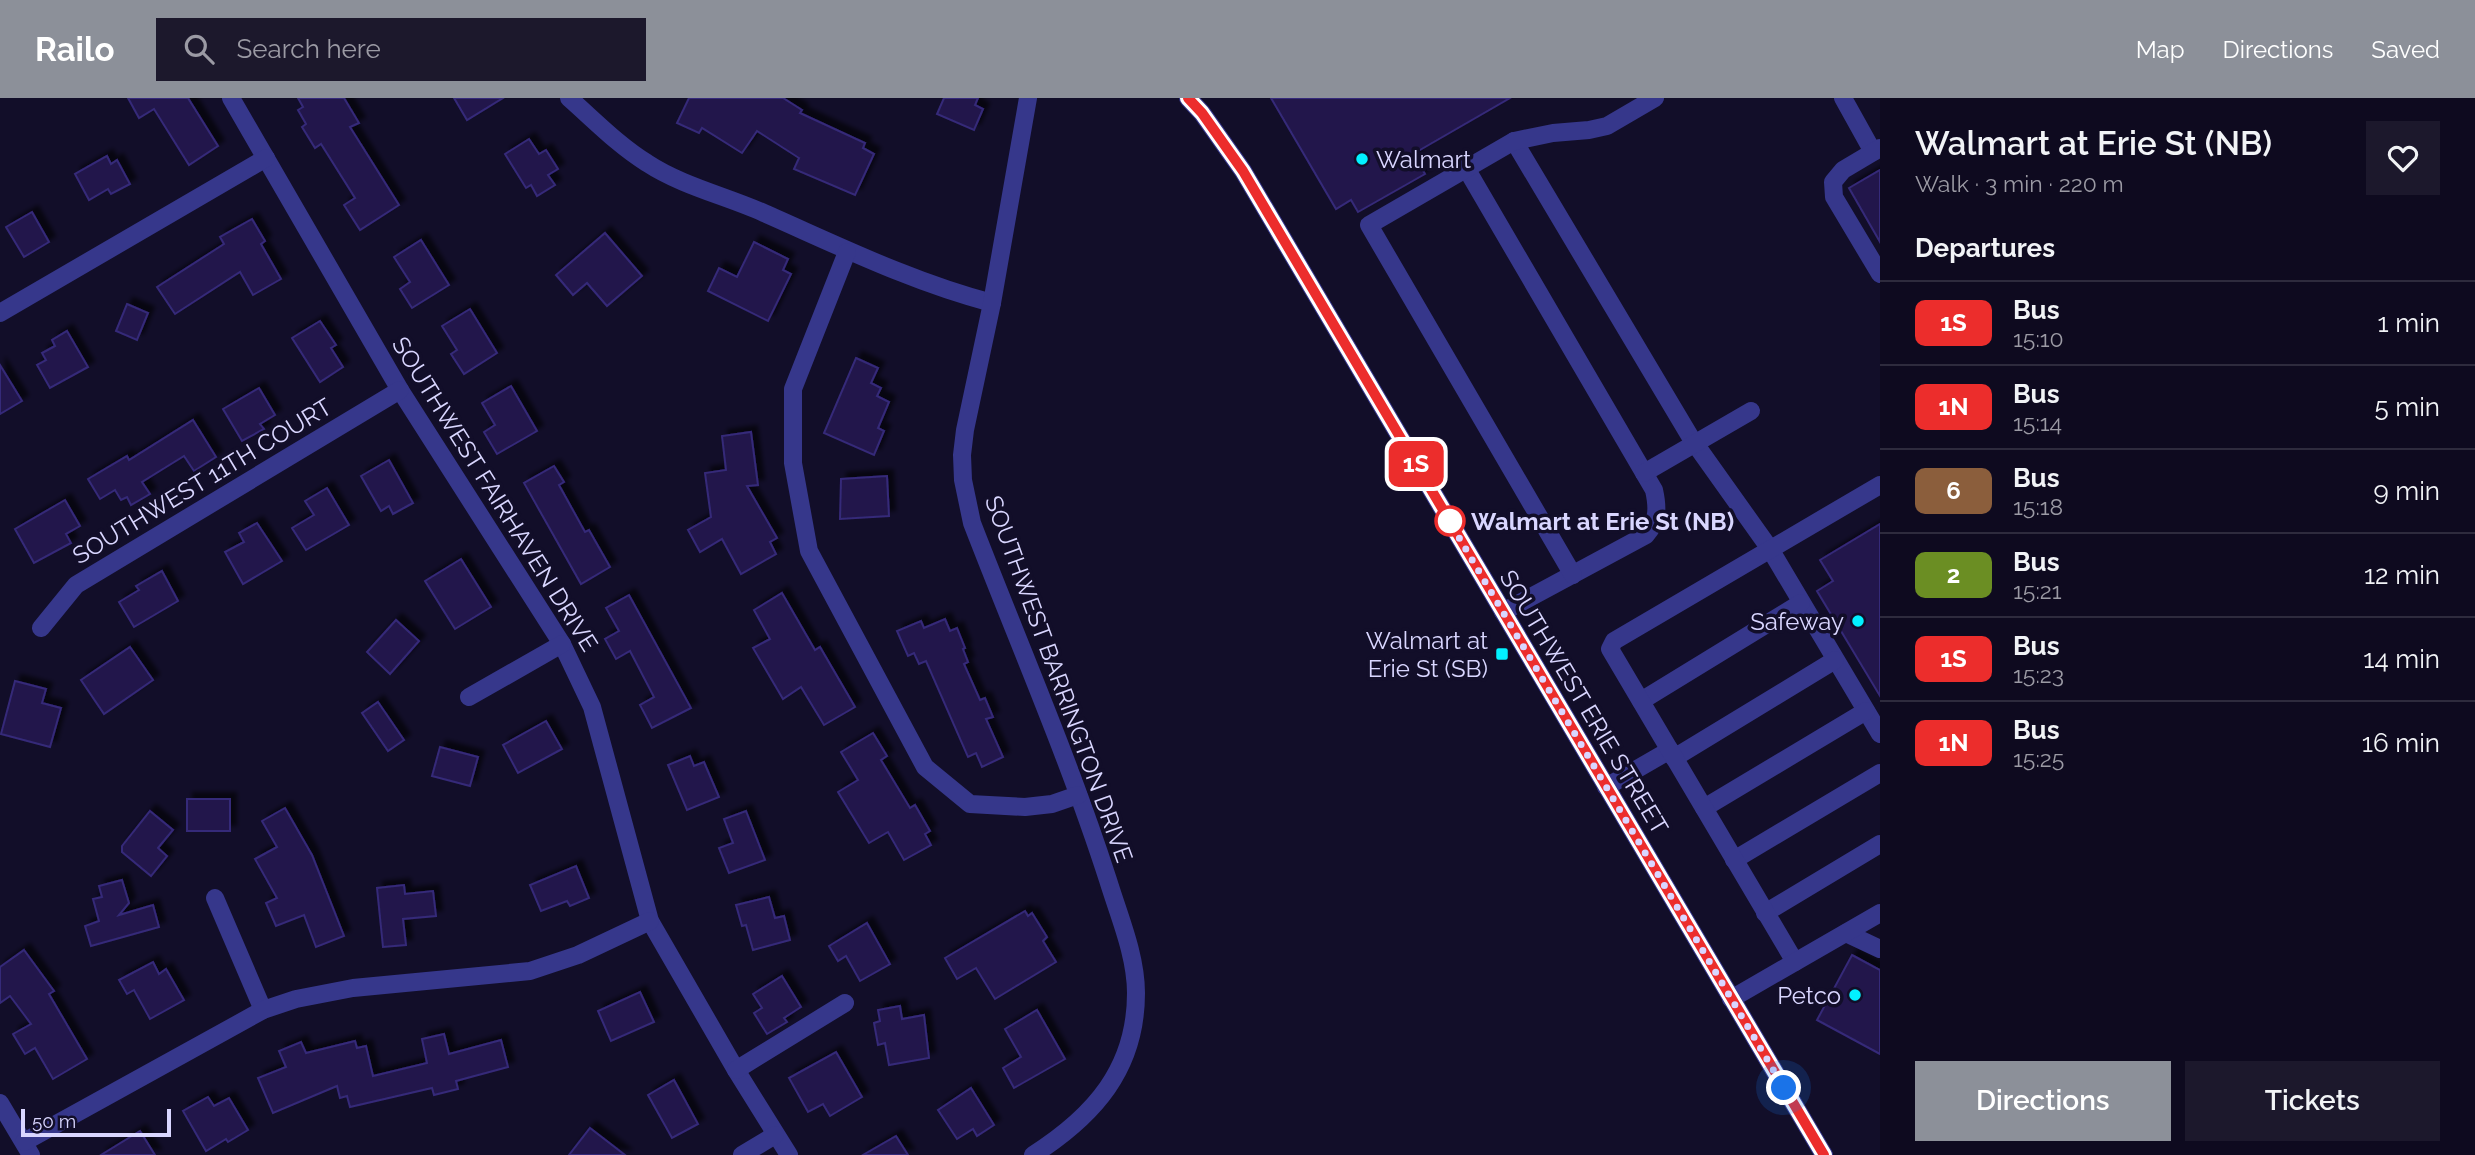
<!DOCTYPE html>
<meta charset="utf-8">
<style>
:root{--surface:#0e0a1f;--page:#1c182c;--text:#f1f3f6;--muted:#9b9aa4;--line:#2e2b3d;--accent:#8c9099}
body{margin:0;font-family:Raleway,sans-serif;background:var(--page);color:var(--text);height:100vh;display:flex;flex-direction:column;font-size:26px;white-space:nowrap}
*{box-sizing:border-box;margin:0}
p{font-size:23px;color:var(--muted)}
.icon{flex:none;width:38px;height:38px;fill:none;stroke:currentColor;stroke-width:2;stroke-linecap:round;stroke-linejoin:round}
.map{position:relative;flex:1;overflow:hidden}
.sheet{display:flex;flex-direction:column;background:var(--surface);width:595px}
.sheet>*{flex:none}
.badge{padding:0 14px;border-radius:10px;font-size:24px;line-height:46px}
.scale{position:absolute;left:21px;bottom:18px;width:150px;box-sizing:border-box;padding-left:7px;border:4px solid #d9d6ff;border-top:0;font-size:19px;line-height:24px;white-space:nowrap;color:#d9d6ff;-webkit-text-stroke:5px #120e29;paint-order:stroke}
.you{position:absolute;width:35px;height:35px;margin:-18px;border:5px solid #fff;border-radius:50%;background:#1a73e8;box-shadow:0 0 0 10px #1a73e833}
.map>.badge{position:absolute;translate:-50% -50%;box-shadow:0 0 0 4px #fff}
h2{padding:0 35px;font-size:26px;line-height:63px}
.round{display:grid;place-items:center;flex:none;width:74px;height:74px;border-radius:0px;background:var(--page)}
.headline{display:flex;align-items:center;justify-content:space-between;height:119px;padding:0 35px}
h1{font-size:33px;font-weight:600;line-height:52px}
.button{display:flex;gap:14px;margin-top:auto;padding:14px 35px}
.button a{flex:1;height:80px;border-radius:0px;background:var(--accent);color:#fff;font-size:28px;font-weight:600;line-height:80px;text-align:center}
.button a+a{background:var(--page);color:var(--text)}
ul{padding:0;list-style:none}
li{display:flex;align-items:center;gap:21px;height:84px;padding:0 35px;border-top:2px solid var(--line)}
li div{flex:1}
li b{display:block;font-size:26px}
li em{font-style:normal}
li .badge{min-width:77px;font-weight:700;text-align:center}
header{display:flex;align-items:center;gap:42px;box-sizing:border-box;height:98px;padding:0 35px;background:var(--accent);color:#fff}
header strong{font-size:33px}
nav{display:flex;gap:38px;margin-inline-start:auto;font-size:24px}
.search{width:490px;height:63px;background:var(--page);display:flex;align-items:center;gap:18px;box-sizing:border-box;padding:0 24px;border-radius:0px;color:var(--muted);font-size:26px}
main{display:flex;flex:1;min-height:0}
.map>svg:first-child{display:block}
</style>
<header>
<strong>Railo</strong>
<div class="search"><svg class="icon" aria-label="search" viewBox="0 0 24 24"><circle cx="10" cy="10" r="6"/><path d="M15 15l6 6"/></svg>Search here</div>
<nav><a>Map</a><a>Directions</a><a>Saved</a></nav>
</header>
<main>
<div class="map">
<svg width="1880" height="1057" viewBox="0 0 1880 1057">
<defs>
<filter id="shadow"><feDropShadow dx="6" dy="-6" stdDeviation="2" flood-color="#0009"/></filter>
</defs>
<rect width="100%" height="100%" fill="#120e29"/>
<g fill="#21194b" stroke="#362979" stroke-width="2" filter="url(#shadow)">
<polygon points="128,0 188,0 218,48 189,67 154,11 139,20"/>
<polygon points="298,0 344,0 359,25 350,29 399,107 360,132 344,107 355,100 321,46 315,50 302,29 306,26 298,12 303,9"/>
<polygon points="454,0 503,0 467,22"/>
<polygon points="689,0 783,0 802,12 800,15 865,45 863,50 874,56 855,97 794,71 799,60 757,33 742,55 702,30 699,35 677,25"/>
<polygon points="944,0 978,0 975,7 983,11 974,32 937,16"/>
<polygon points="1271,0 1510,0 1413,56 1425,76 1358,114 1351,102 1336,111"/>
<polygon points="529,41 539,56 546,52 558,71 548,77 555,87 537,98 531,87 526,90 505,56"/>
<polygon points="107,58 111,66 117,62 130,86 111,96 108,91 89,102 75,76"/>
<polygon points="1880,72 1880,144 1849,90"/>
<polygon points="32,114 49,144 24,159 6,129"/>
<polygon points="252,121 265,143 261,146 281,181 253,197 240,174 175,216 157,189 224,146 220,139"/>
<polygon points="605,135 642,178 607,208 587,185 573,197 556,177"/>
<polygon points="421,142 449,187 412,210 400,191 410,184 394,159"/>
<polygon points="754,144 788,161 783,172 791,176 768,223 708,193 719,170 737,179"/>
<polygon points="127,206 148,215 137,242 116,233"/>
<polygon points="470,211 497,255 464,276 451,256 457,252 442,228"/>
<polygon points="320,223 336,247 331,250 343,269 320,284 292,240"/>
<polygon points="67,233 88,269 50,290 37,267 46,262 42,255 55,248 52,242"/>
<polygon points="856,260 878,270 871,285 881,290 877,298 889,304 878,330 884,333 874,357 824,335"/>
<polygon points="0,267 22,303 0,316"/>
<polygon points="511,288 537,333 497,356 484,334 495,327 482,305"/>
<polygon points="259,290 275,317 260,326 264,331 242,343 223,311"/>
<polygon points="193,322 216,359 194,373 184,358 142,384 150,396 131,407 127,399 121,402 115,392 100,401 88,381 127,358 129,362"/>
<polygon points="751,334 758,387 747,388 777,440 770,444 776,456 741,476 722,441 700,454 688,432 711,419 705,375 726,372 722,338"/>
<polygon points="389,362 413,405 393,416 389,408 381,413 361,378"/>
<polygon points="554,368 564,384 559,387 585,434 589,432 610,469 581,486 524,385"/>
<polygon points="887,378 889,418 840,421 841,381"/>
<polygon points="327,390 349,427 306,452 292,430 314,417 305,403"/>
<polygon points="65,402 80,428 66,436 71,445 34,465 15,431"/>
<polygon points="257,425 282,463 243,486 225,454 244,444 239,435"/>
<polygon points="1880,426 1880,598 1817,493 1833,483 1820,462"/>
<polygon points="461,461 491,509 455,531 425,483"/>
<polygon points="162,473 178,503 134,529 119,504 139,492 136,488"/>
<polygon points="782,495 815,552 820,549 855,609 824,627 801,589 783,601 753,550 770,541 754,512"/>
<polygon points="629,497 691,610 652,630 640,607 654,599 630,553 616,561 605,541 619,533 606,510"/>
<polygon points="945,521 950,533 957,530 965,550 963,551 968,564 964,566 980,602 985,600 993,619 986,621 1003,659 982,669 976,655 968,659 926,563 919,566 914,555 908,558 897,533 921,523 924,530"/>
<polygon points="396,522 419,543 390,576 367,554"/>
<polygon points="130,549 153,582 104,616 81,582"/>
<polygon points="15,583 46,591 42,605 61,610 50,649 1,636"/>
<polygon points="378,604 404,642 388,653 362,615"/>
<polygon points="546,623 562,651 518,675 503,647"/>
<polygon points="873,635 887,658 881,662 910,710 915,707 930,733 925,736 931,747 904,762 888,734 869,745 838,694 858,682 841,654"/>
<polygon points="440,649 478,659 470,688 432,678"/>
<polygon points="690,658 694,668 704,664 719,699 687,712 668,667"/>
<rect x="187" y="701" width="43" height="32"/>
<polygon points="285,710 312,757 344,838 316,849 304,817 276,828 266,805 277,800 255,761 277,749 262,723"/>
<polygon points="150,713 173,732 158,750 167,758 151,778 122,754 122,748"/>
<polygon points="746,713 765,762 729,775 719,750 733,745 724,721"/>
<polygon points="576,768 589,800 570,808 567,803 541,813 530,787"/>
<polygon points="122,782 129,805 119,817 153,807 159,829 91,848 85,828 99,823 93,801 102,799 99,788"/>
<polygon points="404,787 405,796 433,793 436,818 403,821 406,847 383,849 377,790"/>
<polygon points="769,799 775,820 784,818 790,842 753,852 746,827 742,828 736,807"/>
<polygon points="1025,813 1028,818 1032,815 1047,839 1043,843 1056,864 995,901 976,870 957,881 945,860"/>
<polygon points="867,825 890,866 860,883 846,858 838,863 829,848"/>
<polygon points="24,852 54,893 49,896 87,961 53,981 35,950 25,956 13,936 31,926 10,898 0,905 0,869"/>
<polygon points="1852,857 1880,872 1880,956 1817,922"/>
<polygon points="153,864 159,876 166,871 184,902 150,921 134,892 127,896 119,882"/>
<polygon points="782,878 801,909 784,920 787,924 767,936 754,915 762,910 753,896"/>
<polygon points="640,894 654,924 611,943 598,913"/>
<polygon points="900,908 902,921 924,917 929,960 889,967 885,945 878,947 874,925 880,923 878,912"/>
<polygon points="1037,912 1065,961 1014,990 1003,970 1021,959 1005,931"/>
<polygon points="444,936 449,956 501,942 508,969 456,983 458,991 434,997 432,990 350,1009 347,998 340,1000 337,988 273,1015 258,980 286,969 279,953 301,944 306,955 355,943 357,950 366,948 373,978 427,965 422,941"/>
<polygon points="836,954 862,999 830,1018 823,1006 808,1014 789,980"/>
<polygon points="674,982 698,1026 672,1040 648,997"/>
<polygon points="971,990 994,1027 977,1038 973,1031 957,1041 938,1012"/>
<polygon points="208,999 214,1008 229,1000 248,1032 228,1044 226,1041 206,1053 183,1013"/>
<polygon points="590,1030 625,1057 569,1057"/>
<polygon points="140,1033 155,1057 101,1057"/>
<polygon points="896,1038 908,1057 863,1057"/>
</g>
<g fill="none" stroke-linecap="round" stroke-linejoin="round">
<g stroke="#36378b" stroke-width="18">
<polyline points="231,0 400,292 562,546 592,609 650,823 736,972 789,1057"/>
<path d="M 569,0 C 594,22 618,47 647,65 C 682,88 726,98 764,115 C 839,148 912,184 992,205"/>
<path d="M 1028,0 L 992,205 L 965,332 L 962,357 L 963,382 L 972,425 C 1018,544 1069,661 1108,782 C 1119,818 1136,857 1136,895 C 1136,971 1094,1018 1033,1057"/>
<polyline points="1188,0 1202,15 1243,73 1824,1057"/>
<polyline points="1843,0 1873,54"/>
<polyline points="1514,43 1691,340 1770,451 1880,636"/>
<polyline points="1880,50 1843,72 1833,84 1834,99 1880,176"/>
<path d="M 1466,70 L 1654,392 C 1658,410 1658,423 1646,437 L 1503,514"/>
<polyline points="847,154 793,291 793,365 809,453 925,669 970,706 1025,709 1052,706 1078,697"/>
<polyline points="0,215 266,60"/>
<polyline points="1644,375 1751,313"/>
<polyline points="1573,477 1369,127 1514,43 1553,35 1589,32 1607,28 1655,0"/>
<polyline points="41,530 76,487 400,292"/>
<polyline points="469,599 562,546"/>
<polyline points="1641,603 1801,505"/>
<polyline points="1674,660 1835,562"/>
<polyline points="1606,689 1670,652"/>
<polyline points="1704,710 1866,613"/>
<polyline points="1734,762 1880,675"/>
<polyline points="215,800 263,912"/>
<polyline points="1765,815 1880,746"/>
<polyline points="1846,835 1880,851"/>
<polyline points="1795,864 1610,551 1614,543 1880,387"/>
<polyline points="1731,901 1880,815"/>
<polyline points="736,972 845,905"/>
<polyline points="0,1005 31,1057"/>
<polyline points="24,1044 263,912 296,901 353,890 530,873 578,857 650,823"/>
<polyline points="742,1057 775,1037"/>
</g>
</g>
<g fill="none" stroke-linecap="round" stroke-linejoin="round">
<g stroke="#fff" stroke-width="16">
<polyline id="line" points="1188,0 1202,15 1243,73 1824,1057"/>
</g>
<use href="#line" stroke="#ec2d2c" stroke-width="10"/>
<polyline stroke="#d9d6ff" stroke-width="7" stroke-dasharray="0 12.6" points="1450,423 1448,421 1784,990"/>
</g>
<g fill="#02f1ff" stroke="#120e29" stroke-width="2.5">
<circle cx="1362" cy="61" r="7"/>
<circle cx="1858" cy="523" r="7"/>
<rect x="1495" y="549" width="14" height="14" rx="3.5"/>
<circle cx="1855" cy="897" r="7"/>
</g>
<circle fill="#fff" stroke="#ec2d2c" stroke-width="3.5" cx="1450" cy="423" r="14"/>
<g text-anchor="middle" dominant-baseline="central" stroke-width="7" stroke-linejoin="round" paint-order="stroke">
<g font-size="24" fill="#d9d6ff" stroke="#120e29" text-anchor="end">
<text x="1376" y="61" text-anchor="start">Walmart</text>
<text x="1844" y="523">Safeway</text>
<text x="1488" y="542">Walmart at<tspan x="1488" dy="28">Erie St (SB)</tspan></text>
<text x="1841" y="897">Petco</text>
</g>
<g font-size="24" fill="#d9d6ff" stroke="#120e29">
<text transform="translate(202 383) rotate(-31)">SOUTHWEST 11TH COURT</text>
<text transform="translate(495 396) rotate(58)">SOUTHWEST FAIRHAVEN DRIVE</text>
<text transform="translate(1059 581) rotate(70)">SOUTHWEST BARRINGTON DRIVE</text>
<text transform="translate(1584 604) rotate(59)">SOUTHWEST ERIE STREET</text>
</g>
<g font-size="24" font-weight="bold" fill="#d9d6ff" stroke="#120e29" text-anchor="start">
<text x="1471" y="423">Walmart at Erie St (NB)</text>
</g>
</g>
</svg>
<div class="scale">50 m</div>
<div class="you" style="left:1784px;top:990px"></div>
<b class="badge" style="left:1416px;top:366px;background:#ec2d2c;color:#fff">1S</b>
</div>
<section class="sheet">
<div class="headline"><div><h1>Walmart at Erie St (NB)</h1><p>Walk · 3 min · 220 m</p></div><a class="round"><svg class="icon" aria-label="heart" viewBox="0 0 24 24"><path d="M12 20l-8-8c-3-5 5-10 8-4 3-6 11-1 8 4z"/></svg></a></div>
<h2>Departures</h2>
<ul>
<li><span class="badge" style="background:#ec2d2c;color:#fff">1S</span><div><b>Bus</b><p>15:10</p></div><em>1 min</em></li>
<li><span class="badge" style="background:#ec2d2c;color:#fff">1N</span><div><b>Bus</b><p>15:14</p></div><em>5 min</em></li>
<li><span class="badge" style="background:#8b5e3c;color:#fff">6</span><div><b>Bus</b><p>15:18</p></div><em>9 min</em></li>
<li><span class="badge" style="background:#6b8e23;color:#fff">2</span><div><b>Bus</b><p>15:21</p></div><em>12 min</em></li>
<li><span class="badge" style="background:#ec2d2c;color:#fff">1S</span><div><b>Bus</b><p>15:23</p></div><em>14 min</em></li>
<li><span class="badge" style="background:#ec2d2c;color:#fff">1N</span><div><b>Bus</b><p>15:25</p></div><em>16 min</em></li>
</ul>
<div class="button"><a>Directions</a><a>Tickets</a></div>
</section>
</main>
